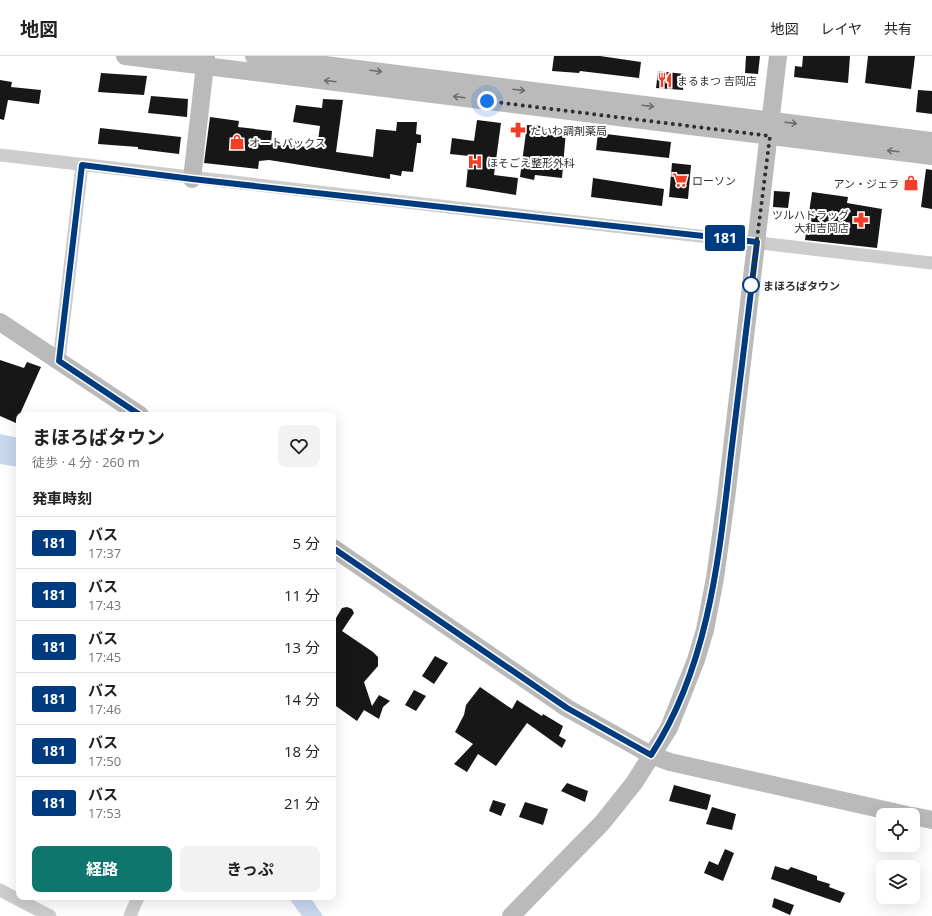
<!DOCTYPE html>
<html lang="ja">
<meta charset="utf-8">
<style>
:root{--surface:#fff;--page:#f2f2f2;--text:#222;--muted:#767676;--line:#e0e0e0;--accent:#0f766e}
body{margin:0;font-family:"Open Sans","Noto Sans JP",sans-serif;background:var(--page);color:var(--text);height:100vh;display:flex;flex-direction:column;font-size:15px;white-space:nowrap}
*{box-sizing:border-box;margin:0}
p{font-size:13px;color:var(--muted)}
.icon{flex:none;width:22px;height:22px;fill:none;stroke:currentColor;stroke-width:2;stroke-linecap:round;stroke-linejoin:round}
.map{position:relative;flex:1;overflow:hidden}
.panel{position:absolute;left:16px;top:356px;width:320px;height:488px;display:flex;flex-direction:column;background:var(--surface);border-radius:8px;box-shadow:0 4px 16px #0002}
.panel>*{flex:none}
.badge{padding:0 8px;border-radius:3px;font-size:14px;line-height:26px}
.buttons{position:absolute;left:876px;top:752px;display:grid;gap:8px}
.buttons a{display:grid;place-items:center;width:44px;height:44px;border-radius:8px;background:var(--surface);box-shadow:0 4px 16px #0002;font-size:20px}
.you{position:absolute;width:20px;height:20px;margin:-10px;border:3px solid #fff;border-radius:50%;background:#1a73e8;box-shadow:0 0 0 6px #1a73e833}
.map>.badge{position:absolute;translate:-50% -50%;box-shadow:0 0 0 2px #fff}
h2{padding:0 16px;font-size:15px;line-height:36px}
.round{display:grid;place-items:center;flex:none;width:42px;height:42px;border-radius:8px;background:var(--page)}
.headline{display:flex;align-items:center;justify-content:space-between;height:68px;padding:0 16px}
h1{font-size:19px;font-weight:700;line-height:30px}
.button{display:flex;gap:8px;margin-top:auto;padding:8px 16px}
.button a{flex:1;height:46px;border-radius:8px;background:var(--accent);color:#fff;font-size:16px;font-weight:700;line-height:46px;text-align:center}
.button a+a{background:var(--page);color:var(--text)}
ul{padding:0;list-style:none}
li{display:flex;align-items:center;gap:12px;height:52px;padding:0 16px;border-top:1px solid var(--line)}
li div{flex:1}
li b{display:block;font-size:15px}
li em{font-style:normal}
li .badge{min-width:44px;font-weight:700;text-align:center}
header{display:flex;align-items:center;gap:24px;box-sizing:border-box;height:56px;padding:0 20px;background:var(--surface);border-bottom:1px solid var(--line)}
header strong{font-size:19px}
nav{display:flex;gap:22px;margin-inline-start:auto;font-size:14px}
.map>svg:first-child{display:block}
</style>
<header>
<strong>地図</strong>
<nav><a>地図</a><a>レイヤ</a><a>共有</a></nav>
</header>
<div class="map">
<svg width="932" height="860" viewBox="0 0 932 860">
<rect width="100%" height="100%" fill="#fff"/>
<g fill="#c8d8ef">
<polygon points="0,378 19,382 19,411 0,408"/>
<polygon points="288,841 310,841 323,860 302,860"/>
</g>
<g fill="#171717">
<polygon points="554,0 600,0 641,6 639,22 580,15 579,17 552,15"/>
<polygon points="746,0 760,0 758,18 745,17"/>
<polygon points="803,0 850,0 848,27 794,21 795,10 802,11"/>
<polygon points="868,0 915,0 911,33 865,27"/>
<polygon points="658,15 684,18 683,34 656,32"/>
<polygon points="101,17 147,20 144,39 98,36"/>
<polygon points="0,24 12,26 11,31 41,34 39,48 8,44 4,64 0,63"/>
<polygon points="918,34 932,35 932,58 916,56"/>
<polygon points="151,40 188,43 187,61 148,57"/>
<polygon points="323,43 343,44 336,96 373,101 376,73 396,75 397,66 417,66 416,78 421,79 421,87 417,87 413,116 402,115 401,120 390,118 390,123 269,104 259,105 258,113 204,107 210,61 239,65 238,71 272,75 271,87 317,92 320,70 293,66 296,49 322,52"/>
<polygon points="477,64 501,67 494,119 518,122 516,139 466,131 469,100 450,98 452,82 474,85"/>
<polygon points="527,69 541,70 540,73 566,75 562,122 535,119 534,124 520,121"/>
<polygon points="100,72 181,81 179,98 138,93 138,91 98,88"/>
<polygon points="598,77 671,86 669,102 596,94"/>
<polygon points="672,107 691,109 688,143 669,141"/>
<polygon points="926,113 932,114 932,153 921,151"/>
<polygon points="593,122 664,133 662,150 591,141"/>
<polygon points="774,135 790,136 788,152 773,151"/>
<polygon points="812,136 848,141 847,147 882,153 877,192 805,184"/>
<polygon points="0,304 24,312 27,306 41,311 16,367 0,360"/>
<polygon points="347,551 352,553 354,557 342,575 373,596 378,601 378,610 364,626 372,650 379,639 390,645 383,651 379,663 364,654 357,665 333,648 333,567 342,552"/>
<polygon points="435,600 448,607 434,628 422,620"/>
<polygon points="480,631 512,653 517,644 542,660 543,658 563,670 559,680 566,684 562,692 527,667 496,710 478,698 467,716 454,708 473,688 455,676 464,659 466,649"/>
<polygon points="414,634 426,640 416,655 405,649"/>
<polygon points="567,727 588,735 585,746 561,735"/>
<polygon points="674,729 711,739 707,754 669,745"/>
<polygon points="493,744 506,748 501,760 489,755"/>
<polygon points="525,746 548,753 543,769 519,761"/>
<polygon points="712,751 736,758 732,774 706,768"/>
<polygon points="725,793 734,797 723,825 704,817 709,805 718,809"/>
<polygon points="775,810 788,814 791,811 817,820 817,824 830,828 829,831 845,837 840,847 771,823"/>
<polygon points="774,842 794,849 790,859 772,851"/>
</g>
<g fill="none" stroke-linecap="round" stroke-linejoin="round">
<g stroke="#cdcdcd" stroke-width="13">
<path d="M 0,99 C 310,137 622,169 932,207"/>
<polyline points="59,305 82,109"/>
<polyline points="0,834 50,860"/>
<polyline points="130,860 138,841"/>
</g>
<g stroke="#bababa" stroke-width="18">
<polyline points="125,0 932,100"/>
<polyline points="254,0 932,85"/>
<polyline points="192,123 206,0"/>
<polyline points="0,266 140,359"/>
<polyline points="333,492 567,652 651,699 670,706 907,759"/>
<polyline points="913,760 932,764"/>
<polyline points="511,860 602,767 634,727 669,672 696,604 705,574 715,522 726,443 778,0"/>
</g>
</g>
<defs><path id="oneway-shaft" d="M-6 0H5M1.5-3L5.5 0L1.5 3" fill="none" stroke-width="1.6" stroke-linecap="round" stroke-linejoin="round"/></defs>
<g stroke="#6e6e6e">
<use href="#oneway-shaft" transform="translate(376 15) rotate(7)"/>
<use href="#oneway-shaft" transform="translate(330 25) rotate(-173)"/>
<use href="#oneway-shaft" transform="translate(519 34) rotate(7)"/>
<use href="#oneway-shaft" transform="translate(459 41) rotate(-173)"/>
<use href="#oneway-shaft" transform="translate(648 50) rotate(7)"/>
<use href="#oneway-shaft" transform="translate(791 67) rotate(7)"/>
<use href="#oneway-shaft" transform="translate(893 95) rotate(-173)"/>
</g>
<g fill="none" stroke-linecap="round" stroke-linejoin="round">
<g stroke="#fff" stroke-width="9">
<path id="line" d="M 140,359 L 59,305 L 82,109 L 192,123 L 757,186 C 748,256 740,327 731,398 C 719,501 709,610 651,699 L 567,652 L 333,492"/>
</g>
<use href="#line" stroke="#003b80" stroke-width="6"/>
<polyline stroke="#303030" stroke-width="4" stroke-dasharray="0 7.2" points="487,45 770,80 751,231 751,229"/>
</g>
<defs>
<g id="restaurant-bare" transform="scale(1.2)"><path d="M-5-6h1v4h1v-4h1v4h1v-4h1v5L-1.5 .5V6h-2V.5L-5-1ZM5-6V6H3V1.5H1.5Q1.5-4 5-6Z" fill="#f23e27" stroke="#fff" stroke-width="2.5" paint-order="stroke"/></g>
<g id="pharmacy-bare" transform="scale(1.2)"><path d="M-2-6h4v4h4v4h-4v4h-4v-4h-4v-4h4Z" fill="#f23e27" stroke="#fff" stroke-width="2.5" paint-order="stroke"/></g>
<g id="shop-bare" transform="scale(1.2)"><path d="M-5-2.5h2.3a2.7 3.5 0 0 1 5.4 0H5L5.5 6h-11ZM-1.5-2.5h3a1.5 2.3 0 0 0-3 0Z" fill="#f23e27" stroke="#fff" stroke-width="2.5" paint-order="stroke"/></g>
<g id="hospital-bare" transform="scale(1.2)"><path d="M-5-5h3v3.5h4V-5h3V5h-3V1.5h-4V5h-3Z" fill="#f23e27" stroke="#fff" stroke-width="2.5" paint-order="stroke"/></g>
<g id="supermarket-bare" transform="scale(1.2)"><path d="M-6-5.5h2.5l.6 2H6L4.5 2H-2.5L-4.4-4H-6ZM-1.5 3.2a1.3 1.3 0 1 0 .1 0ZM3 3.2a1.3 1.3 0 1 0 .1 0Z" fill="#f23e27" stroke="#fff" stroke-width="2.5" paint-order="stroke"/></g>
</defs>
<g fill-rule="evenodd">
<use href="#restaurant-bare" x="665" y="24"/>
<use href="#pharmacy-bare" x="518" y="74"/>
<use href="#shop-bare" x="237" y="86"/>
<use href="#hospital-bare" x="475" y="106"/>
<use href="#supermarket-bare" x="680" y="124"/>
<use href="#shop-bare" x="911" y="127"/>
<use href="#pharmacy-bare" x="861" y="164"/>
</g>
<circle fill="#fff" stroke="#003b80" stroke-width="2" cx="751" cy="229" r="8"/>
<g text-anchor="middle" dominant-baseline="central" stroke-width="4" stroke-linejoin="round" paint-order="stroke">
<g font-size="11" fill="#303030" stroke="#fff" text-anchor="start">
<text x="677" y="24">まるまつ 吉岡店</text>
<text x="530" y="74">たいわ調剤薬局</text>
<text x="249" y="86">オートバックス</text>
<text x="487" y="106">ほそごえ整形外科</text>
<text x="692" y="124">ローソン</text>
<text x="899" y="127" text-anchor="end">アン・ジェラ</text>
<text x="849" y="158" text-anchor="end">ツルハドラッグ<tspan x="849" dy="13">大和吉岡店</tspan></text>
</g>
<g font-size="11" font-weight="bold" fill="#303030" stroke="#fff" text-anchor="start">
<text x="763" y="229">まほろばタウン</text>
</g>
</g>
</svg>
<div class="buttons">
<a><svg class="icon" aria-label="locate" viewBox="0 0 24 24"><circle cx="12" cy="12" r="6"/><path d="M12 2v4M12 18v4M2 12h4M18 12h4"/></svg></a>
<a><svg class="icon" aria-label="layers" viewBox="0 0 24 24"><path d="M12 4l9 5-9 5-9-5zM3 14l9 5 9-5"/></svg></a>
</div>
<div class="you" style="left:487px;top:45px"></div>
<b class="badge" style="left:725px;top:182px;background:#003b80;color:#fff">181</b>
<section class="panel">
<div class="headline"><div><h1>まほろばタウン</h1><p>徒歩 · 4 分 · 260 m</p></div><a class="round"><svg class="icon" aria-label="heart" viewBox="0 0 24 24"><path d="M12 20l-8-8c-3-5 5-10 8-4 3-6 11-1 8 4z"/></svg></a></div>
<h2>発車時刻</h2>
<ul>
<li><span class="badge" style="background:#003b80;color:#fff">181</span><div><b>バス</b><p>17:37</p></div><em>5 分</em></li>
<li><span class="badge" style="background:#003b80;color:#fff">181</span><div><b>バス</b><p>17:43</p></div><em>11 分</em></li>
<li><span class="badge" style="background:#003b80;color:#fff">181</span><div><b>バス</b><p>17:45</p></div><em>13 分</em></li>
<li><span class="badge" style="background:#003b80;color:#fff">181</span><div><b>バス</b><p>17:46</p></div><em>14 分</em></li>
<li><span class="badge" style="background:#003b80;color:#fff">181</span><div><b>バス</b><p>17:50</p></div><em>18 分</em></li>
<li><span class="badge" style="background:#003b80;color:#fff">181</span><div><b>バス</b><p>17:53</p></div><em>21 分</em></li>
</ul>
<div class="button"><a>経路</a><a>きっぷ</a></div>
</section>
</div>
